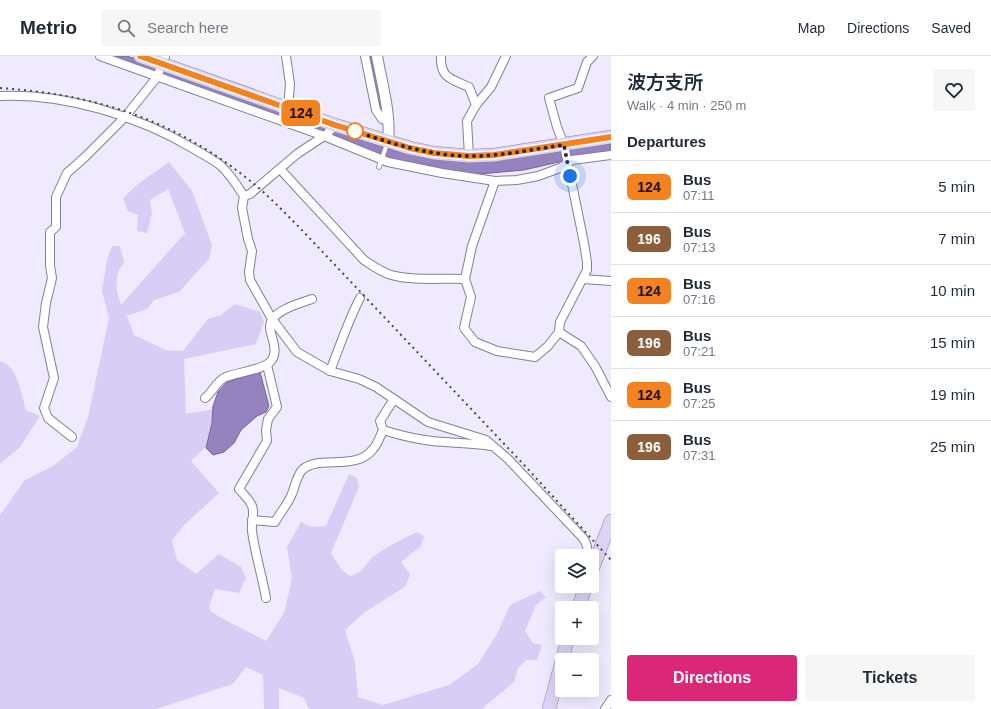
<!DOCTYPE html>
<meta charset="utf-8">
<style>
:root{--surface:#fff;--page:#f6f6f7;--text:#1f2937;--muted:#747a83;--line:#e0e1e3;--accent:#db2777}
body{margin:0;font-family:Helvetica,"Noto Sans JP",sans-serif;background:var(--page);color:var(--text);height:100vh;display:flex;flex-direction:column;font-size:15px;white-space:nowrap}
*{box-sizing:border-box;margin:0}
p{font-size:13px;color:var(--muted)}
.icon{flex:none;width:22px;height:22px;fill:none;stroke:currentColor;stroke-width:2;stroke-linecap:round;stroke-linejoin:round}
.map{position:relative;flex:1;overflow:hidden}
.details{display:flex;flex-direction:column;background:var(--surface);width:380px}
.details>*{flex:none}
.badge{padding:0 8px;border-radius:6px;font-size:14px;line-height:26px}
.controls{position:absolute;left:555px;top:493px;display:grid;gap:8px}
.controls a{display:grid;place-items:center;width:44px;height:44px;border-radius:4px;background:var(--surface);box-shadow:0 4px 16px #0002;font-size:20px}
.you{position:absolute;width:20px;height:20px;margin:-10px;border:3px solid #fff;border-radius:50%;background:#1a73e8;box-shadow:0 0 0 6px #1a73e833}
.map>.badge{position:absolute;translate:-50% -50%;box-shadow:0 0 0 2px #fff}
h2{padding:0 16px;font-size:15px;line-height:36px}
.round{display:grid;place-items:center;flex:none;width:42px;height:42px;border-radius:4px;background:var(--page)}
.overview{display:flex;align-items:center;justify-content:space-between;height:68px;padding:0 16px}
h1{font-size:19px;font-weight:600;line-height:30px}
.primary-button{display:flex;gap:8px;margin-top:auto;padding:8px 16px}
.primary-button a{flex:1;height:46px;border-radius:4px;background:var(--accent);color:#fff;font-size:16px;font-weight:600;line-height:46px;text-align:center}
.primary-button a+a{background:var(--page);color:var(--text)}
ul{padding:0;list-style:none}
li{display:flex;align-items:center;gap:12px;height:52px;padding:0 16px;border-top:1px solid var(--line)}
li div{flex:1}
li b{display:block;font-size:15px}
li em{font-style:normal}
li .badge{min-width:44px;font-weight:700;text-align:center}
header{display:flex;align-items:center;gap:24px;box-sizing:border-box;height:56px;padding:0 20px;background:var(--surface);border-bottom:1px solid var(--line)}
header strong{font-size:19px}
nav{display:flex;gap:22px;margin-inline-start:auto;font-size:14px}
.search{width:280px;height:36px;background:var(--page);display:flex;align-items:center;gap:10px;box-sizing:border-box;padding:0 14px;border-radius:4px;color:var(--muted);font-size:15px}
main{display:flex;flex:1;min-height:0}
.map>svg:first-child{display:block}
</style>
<header>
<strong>Metrio</strong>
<div class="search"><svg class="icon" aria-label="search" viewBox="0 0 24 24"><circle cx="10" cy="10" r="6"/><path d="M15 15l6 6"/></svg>Search here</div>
<nav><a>Map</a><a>Directions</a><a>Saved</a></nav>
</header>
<main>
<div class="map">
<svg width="611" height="653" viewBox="0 0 611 653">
<rect width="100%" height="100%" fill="#efeafd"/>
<g fill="#d8cdf5">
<path d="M 169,106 L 192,135 L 212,189 L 209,203 L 179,236 L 154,244 L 147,253 L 127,260 L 134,279 L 166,294 L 183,295 L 208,263 L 221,259 L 235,248 L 260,256 L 264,266 L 256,288 L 184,303 L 186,358 L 215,353 L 210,387 L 191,405 L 219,437 L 184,469 L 172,484 L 177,504 L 196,518 L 219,498 L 241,511 L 246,522 L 239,537 L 215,533 L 209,550 L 211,556 L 229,566 L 266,585 L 284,557 L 292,523 L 287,491 L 301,466 L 312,471 L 326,470 L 349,418 L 357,422 L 359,431 L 331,497 L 341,513 L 350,520 C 364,516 364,509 374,500 C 383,493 406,481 417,476 L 424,480 L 421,490 L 401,506 L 410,518 L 406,530 L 365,556 L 345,574 L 355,606 L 358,641 L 383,649 L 449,629 L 478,608 L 497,578 L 510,549 L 540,535 L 546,541 L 536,549 L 525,575 L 533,587 L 542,589 L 537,604 L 526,604 L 518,612 L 514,626 L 484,651 L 483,653 L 309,653 L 304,642 L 279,632 L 279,653 L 264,653 L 263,619 L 246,611 L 233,628 L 156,653 L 0,653 L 0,459 L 25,424 L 53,410 L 77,391 L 88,361 L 109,262 L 102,235 L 107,204 L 112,190 L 120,190 L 124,206 C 114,220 115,233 121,249 L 185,177 L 168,133 L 150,144 L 152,158 L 147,177 L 137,175 L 138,159 L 128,155 L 123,142 L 138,128 Z"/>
<path d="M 0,305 C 17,308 22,340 26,354 L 40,360 L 20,391 L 0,408 Z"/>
</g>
<g fill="#9583c0" stroke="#746694">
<polygon points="103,0 127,0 388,93 420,100 611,88 611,97 572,103 524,114 480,118 455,116 402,107"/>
<polygon points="260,316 269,350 266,356 257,360 241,374 234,387 224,396 213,399 206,392 212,367 213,350 218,336 227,326"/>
</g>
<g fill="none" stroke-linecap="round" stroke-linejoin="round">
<polyline stroke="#9583c0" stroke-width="12" points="370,0 381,56"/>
<g stroke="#857e9a" stroke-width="5.5">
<polyline id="service" points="379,111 387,88"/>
</g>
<g stroke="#857e9a" stroke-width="10">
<g id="minor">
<polyline points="100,0 324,80 388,106 442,117 495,125 517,124 538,120 560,112 572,104 611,99"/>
<polyline points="286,0 290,28 288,52"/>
<polyline points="365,0 376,54 382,63 388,64"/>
<path d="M 441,0 C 440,22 451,23 469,31 L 476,49"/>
<path d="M 0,40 C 65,37 138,60 194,93 C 202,98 212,103 220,109 C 230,118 237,129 244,140 L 242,152 L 248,183 L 252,195 L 249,216 L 250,224 L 272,263 L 297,296 L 330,315 L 359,323 L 376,331 L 428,366 L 486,384 L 508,403 L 583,482 C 587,488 589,493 585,500"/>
<polyline points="469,100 467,65 476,49 491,31 506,0"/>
<path d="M 280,113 L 364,204 C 373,210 381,216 391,219 C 412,225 443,222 465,223"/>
<polyline points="495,125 472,190 465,223 471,241 464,272 475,286 497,295 535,301 548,290 559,276 560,266 587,214 587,206 584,187 564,89 557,71 549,42 578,32 587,6 593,0"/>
<polyline points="244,140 250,138 297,98 327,78 335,69"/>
<polyline points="583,223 611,225"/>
<polyline points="559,276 581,290 595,310 611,341"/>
<path d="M 330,315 C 340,290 348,265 360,242"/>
<path d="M 205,342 C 213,336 217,324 226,321 C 238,316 265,314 272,304 C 275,299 275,294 274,289 C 273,283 270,276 270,271 C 270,255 300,247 312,243"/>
<polyline points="383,374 380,365 394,343"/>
<polyline points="72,381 48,362 44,352 54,322 43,271 46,247 52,222 50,210 50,176 56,171 56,141 67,117 85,101 125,61 157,21 165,0"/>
<path d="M 252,464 L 275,466 C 280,457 287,449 291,440 C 295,432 296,421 302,414 C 319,398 356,416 373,393 C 378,388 380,380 383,374 C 399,379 415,383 432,385 C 451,387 471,387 491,390"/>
<path d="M 266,542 C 262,519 255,498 252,475 C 251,467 255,457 252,450 C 250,444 243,438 239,433 L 267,385 L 266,374 L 268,363 L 277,351 L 267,309"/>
<polyline points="605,653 611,644"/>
</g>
</g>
<g stroke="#857e9a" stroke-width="12">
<path id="tertiary" d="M 377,0 C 382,28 391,58 388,86"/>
</g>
<g stroke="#8e82ac" stroke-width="14">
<g id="primary">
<polyline points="140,0 335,69 410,92 434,97 469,100 494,99 611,81"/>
<polyline points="592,514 611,465"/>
<polyline points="578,552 586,530"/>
<polyline points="549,653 568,582"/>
</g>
</g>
<use href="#service" stroke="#fff" stroke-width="4"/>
<use href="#minor" stroke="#fff" stroke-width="8"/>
<use href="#tertiary" stroke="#fff" stroke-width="10"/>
<use href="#primary" stroke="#ddd3f6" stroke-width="13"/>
<path stroke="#494652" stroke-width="2" stroke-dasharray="2 4" stroke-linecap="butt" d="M 0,32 C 92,38 170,62 244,120 C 264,135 281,153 299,171 L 526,411 L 611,504"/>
</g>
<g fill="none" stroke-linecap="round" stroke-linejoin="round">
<g stroke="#fff" stroke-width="9">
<polyline id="line" points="140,0 335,69 410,92 434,97 469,100 494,99 611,81"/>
</g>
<use href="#line" stroke="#f58220" stroke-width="6"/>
<path stroke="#27242f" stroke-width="4" stroke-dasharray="0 7.2" d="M 355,75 L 348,73 C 387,86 426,99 467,100 C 499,101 532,93 564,89 L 570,120"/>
</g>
<circle fill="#fff" stroke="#f58220" stroke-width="2" cx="355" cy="75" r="8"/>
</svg>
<div class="controls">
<a><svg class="icon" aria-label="layers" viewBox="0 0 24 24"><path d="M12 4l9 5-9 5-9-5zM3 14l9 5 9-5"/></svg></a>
<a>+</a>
<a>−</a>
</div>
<div class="you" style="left:570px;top:120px"></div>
<b class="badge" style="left:301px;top:57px;background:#f58220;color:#111">124</b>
</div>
<section class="details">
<div class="overview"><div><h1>波方支所</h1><p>Walk · 4 min · 250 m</p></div><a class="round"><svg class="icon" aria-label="heart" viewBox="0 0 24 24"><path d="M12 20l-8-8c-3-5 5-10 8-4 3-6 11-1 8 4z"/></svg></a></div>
<h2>Departures</h2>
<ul>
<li><span class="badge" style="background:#f58220;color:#111">124</span><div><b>Bus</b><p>07:11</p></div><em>5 min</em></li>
<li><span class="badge" style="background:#8b5e3c;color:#fff">196</span><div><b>Bus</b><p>07:13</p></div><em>7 min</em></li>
<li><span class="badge" style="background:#f58220;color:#111">124</span><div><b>Bus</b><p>07:16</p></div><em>10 min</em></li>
<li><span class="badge" style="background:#8b5e3c;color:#fff">196</span><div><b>Bus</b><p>07:21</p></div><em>15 min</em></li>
<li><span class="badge" style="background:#f58220;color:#111">124</span><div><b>Bus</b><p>07:25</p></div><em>19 min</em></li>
<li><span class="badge" style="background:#8b5e3c;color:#fff">196</span><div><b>Bus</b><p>07:31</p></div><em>25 min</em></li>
</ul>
<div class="primary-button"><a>Directions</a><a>Tickets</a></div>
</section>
</main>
